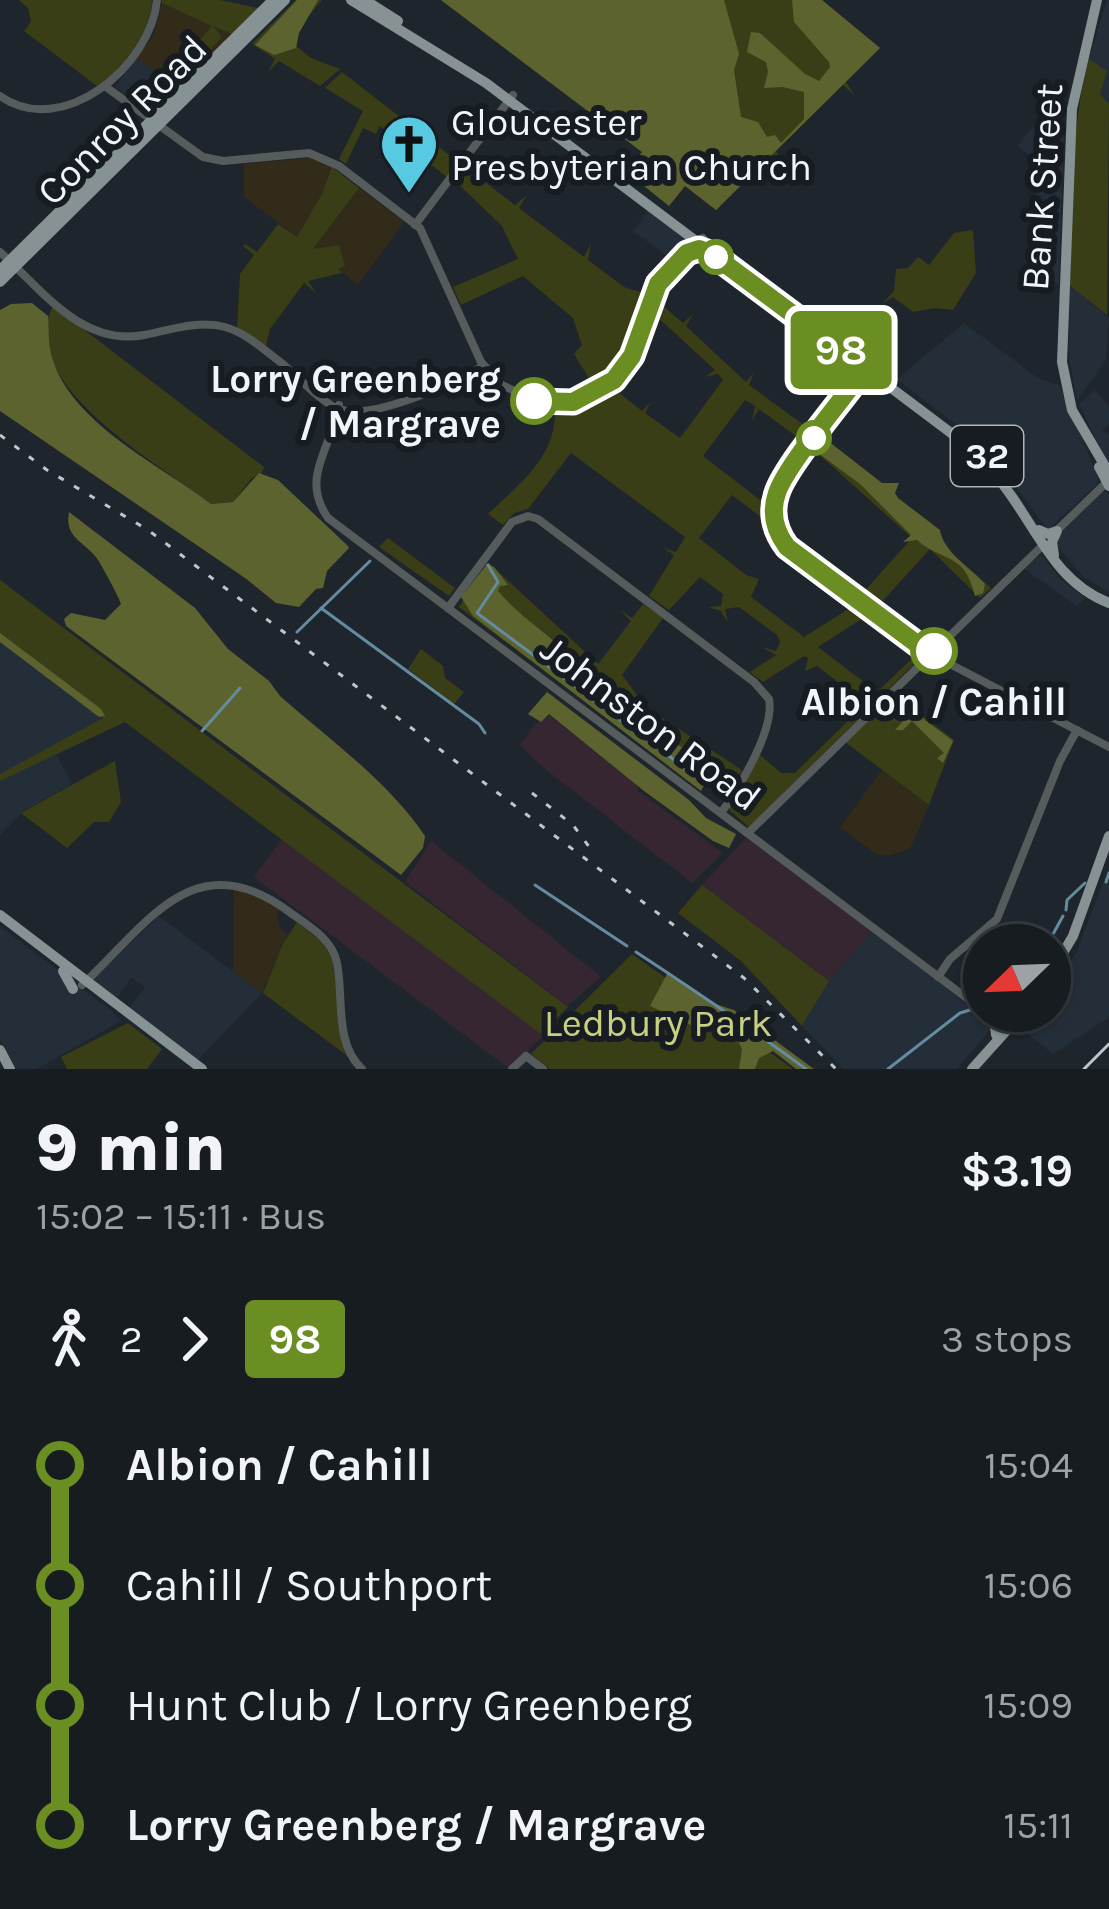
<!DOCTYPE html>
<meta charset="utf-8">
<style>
:root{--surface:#171c21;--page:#24292e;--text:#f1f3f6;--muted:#9ea1a5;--line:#363a3f}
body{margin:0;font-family:Karla,sans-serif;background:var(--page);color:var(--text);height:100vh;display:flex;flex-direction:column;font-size:45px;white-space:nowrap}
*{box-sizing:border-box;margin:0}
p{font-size:39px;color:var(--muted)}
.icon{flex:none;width:66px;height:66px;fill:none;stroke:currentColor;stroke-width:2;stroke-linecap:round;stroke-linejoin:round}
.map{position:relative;height:1069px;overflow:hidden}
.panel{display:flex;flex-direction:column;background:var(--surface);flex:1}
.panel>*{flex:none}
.badge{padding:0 24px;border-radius:9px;font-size:42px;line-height:78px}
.needle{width:78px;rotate:247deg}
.controls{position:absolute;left:963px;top:924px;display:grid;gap:24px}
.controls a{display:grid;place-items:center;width:108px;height:108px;border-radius:50%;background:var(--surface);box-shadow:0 3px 9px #0004,0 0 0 3px var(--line);font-size:60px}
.map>.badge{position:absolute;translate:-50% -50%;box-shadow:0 0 0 6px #fff}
.legs{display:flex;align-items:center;gap:18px;height:132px;padding:0 36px;font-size:39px}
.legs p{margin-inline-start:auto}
.overview{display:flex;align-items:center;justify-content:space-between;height:204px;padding:0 36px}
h1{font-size:66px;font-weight:800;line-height:90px}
ul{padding:0 36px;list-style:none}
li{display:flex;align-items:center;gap:42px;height:120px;font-size:45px}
li i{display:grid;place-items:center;width:18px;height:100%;margin:0 15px;background:currentColor}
li i::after{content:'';width:30px;height:30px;margin:-15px;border:9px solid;border-radius:50%;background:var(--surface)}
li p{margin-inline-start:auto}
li:first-child i{background:linear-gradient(#0000 50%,currentColor 0)}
li:last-child i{background:linear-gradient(currentColor 50%,#0000 0)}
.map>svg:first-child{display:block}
</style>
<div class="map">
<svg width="1109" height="1069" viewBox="0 0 1109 1069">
<rect width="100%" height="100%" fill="#1f252c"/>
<g fill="#242e39">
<polygon points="1107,0 1109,0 1109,104 1100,94 1089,59"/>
<polygon points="137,58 178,88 152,114 115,87"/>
<polygon points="1043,114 1064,130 1059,285 1033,265 1034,235 1028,234 1030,205 1047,170 1018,146"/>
<polygon points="648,211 687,241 687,248 674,261 633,231"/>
<polygon points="1070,286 1109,318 1106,360 1077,400 1069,357"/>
<polygon points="964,323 1039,379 1059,385 1098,477 1096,485 1048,530 988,449 897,379"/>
<polygon points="1095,390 1109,406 1109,424 1102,430 1109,435 1109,467 1079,404"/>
<polygon points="1105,492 1109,494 1109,592 1085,578 1055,544 1056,536 1099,493"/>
<polygon points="1041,554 1060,579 1085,598 1077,606 1023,568"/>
<polygon points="0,640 103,719 52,746 72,784 25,810 0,835"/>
<polygon points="1109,866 1109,1017 1053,1054 1019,1027 1031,1011 1050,1011 1050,990 1076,954"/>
<polygon points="159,916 262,993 195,1063 127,1011 145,987 131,977 115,1001 91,981"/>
<polygon points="0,926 113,1012 121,1021 37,1069 16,1069 0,1040"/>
<polygon points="872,931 994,1025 957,1069 844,1069 802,1026 829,981"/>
</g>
<g fill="#362632">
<polygon points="549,715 636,784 638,791 723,853 692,883 539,764 520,745 534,725"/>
<polygon points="283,838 545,1034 510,1069 254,877"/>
<polygon points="746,838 872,931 829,981 702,885"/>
<polygon points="431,841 601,977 567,1006 405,882"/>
</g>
<g fill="#322b1a">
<polygon points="162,3 232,34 178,88 137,58 154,34"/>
<polygon points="310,158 332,167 322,194 297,237 244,197 244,164"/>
<polygon points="359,188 404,222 358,285 313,249"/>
<polygon points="882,770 929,805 910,849 886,856 876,854 840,827"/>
<polygon points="234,888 261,897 280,911 277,915 280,928 288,934 262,993 233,971"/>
</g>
<g fill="#3a3e16">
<path d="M 19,0 L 151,0 L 152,2 C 150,33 122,69 97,86 L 24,31 L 31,22 L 28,8 Z"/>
<polygon points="162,0 220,0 258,8 232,34 213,26 222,37 199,62 189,52 212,26 162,3"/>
<polygon points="296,0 322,0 301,25 294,44 311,58 340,69 320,86 279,61 268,72 275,59 252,44"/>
<polygon points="441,0 822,0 880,48 846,82 855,96 843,85 776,151 785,165 773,154 716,210 685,186 669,206 628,173 642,152"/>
<path d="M 1089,59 L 1107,71 L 1100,94 L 1109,104 L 1107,315 L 1070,286 C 1073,210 1069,132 1089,59 Z"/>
<polygon points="342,72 458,162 447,177 380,126 376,134 363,128 346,164 339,159 363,111 325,88"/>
<path d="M 464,166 L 515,205 L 527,195 L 519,208 L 584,257 L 591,243 L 588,260 L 624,287 L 649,295 C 634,331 633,369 595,388 L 574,354 L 582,345 L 573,318 L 523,276 L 461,305 L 453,287 L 518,259 L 502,226 L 454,180 Z"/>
<polygon points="332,167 359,188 313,249 339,245 345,266 338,269 342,273 308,281 316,293 304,283 270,329 266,346 237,327 240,274 254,255 243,246 245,244 257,252 278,224 297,237 322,194"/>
<polygon points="973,230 976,273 953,310 935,308 913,312 893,297 882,304 894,291 896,269 908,268 918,257 929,265 954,233"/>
<path d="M 656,300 L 683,323 L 693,314 L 686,326 L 746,382 L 754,372 L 749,385 L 812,431 L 804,442 L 759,409 L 752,421 L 755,406 L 745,400 L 703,456 L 768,506 L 769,523 L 732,495 L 699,538 L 746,575 L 759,579 L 751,597 L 804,637 L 855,605 L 868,615 L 818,647 L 877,692 L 918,653 L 922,656 L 749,827 L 728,809 L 758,753 L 781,773 L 795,773 L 854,715 L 858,697 L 817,666 L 805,671 L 808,658 L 804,656 L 763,682 L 750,672 L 776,655 L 762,647 L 776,651 L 780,642 L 777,635 L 739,607 L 725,609 L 728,623 L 721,611 L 708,607 L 721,606 L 723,594 L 700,577 L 669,610 L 649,596 L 674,555 L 663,548 L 676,552 L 685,537 L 571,453 L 528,509 L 514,513 L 503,525 L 488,514 C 519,484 557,457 555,409 L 590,403 L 613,388 L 642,411 L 651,402 L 645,413 L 680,438 L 723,380 L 718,374 L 705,377 L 715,370 L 652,312 Z"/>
<path d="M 53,306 L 264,467 L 262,473 L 252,478 L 233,502 L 211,504 C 162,465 13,384 53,306 Z"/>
<polygon points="821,439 991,588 980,598 930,549 877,607 861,595 912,538 813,449"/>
<polygon points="388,538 455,588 449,596 379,547"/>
<polygon points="488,562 598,664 631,621 620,610 632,618 643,604 663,618 622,675 647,708 742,770 738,778 719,764 701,788 459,607"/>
<polygon points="0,580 568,1007 541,1034 125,722 0,781 0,774 103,718 0,641"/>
<polygon points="421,649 443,666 445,678 464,692 454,704 408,669"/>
<polygon points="894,694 954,740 929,805 845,742"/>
<polygon points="115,761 121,802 109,822 94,822 67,848 21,813"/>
<polygon points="702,885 829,981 802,1026 741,961 678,913"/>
<polygon points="297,922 322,942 332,958 346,1055 263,993 283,944"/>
<polygon points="632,954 793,1069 550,1069 531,1054"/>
<polygon points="128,1023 162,1049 147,1069 67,1069 61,1057"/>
</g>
<g fill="#5d632f">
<polygon points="297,0 318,0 299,33 296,48 274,55 255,45"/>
<polygon points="441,0 724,0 739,54 734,70 741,117 758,122 767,137 775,135 781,143 804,119 804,92 783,87 764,88 768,72 766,62 747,52 751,32 760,33 805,74 819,81 830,67 829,62 794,22 792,0 822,0 880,48 716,210 685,186 669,206 628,173 642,152"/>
<path d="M 32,303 L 48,316 C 49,328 48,342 51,354 C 69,423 158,463 211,504 L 233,502 L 259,473 L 278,480 L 347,545 L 349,548 L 327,571 L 323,588 L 316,589 L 299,607 L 276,603 L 245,578 L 0,411 L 0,310 L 11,304 Z"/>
<path d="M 823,437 L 882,483 L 899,483 L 895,493 L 898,498 L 940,530 C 944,553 969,566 985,584 L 983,593 L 975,596 C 965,552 944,563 917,540 L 903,542 L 911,535 L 860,484 L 818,453 L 817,443 Z"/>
<path d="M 69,512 L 195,608 L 228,649 L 269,681 L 280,696 C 330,740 388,781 425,836 L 423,848 L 401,875 L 66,626 L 64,619 L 71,613 L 105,620 L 121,604 C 117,593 104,570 98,560 C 85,541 64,539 69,512 Z"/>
<path d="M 487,564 L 494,567 L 508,585 L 500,586 L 498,591 C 525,624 578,651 596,688 L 615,696 L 658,735 L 715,764 L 701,791 L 473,616 L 461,597 Z"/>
<polygon points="0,633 101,709 105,716 99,717 0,642"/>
<polygon points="547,692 689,800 706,818 736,834 729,848 713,841 644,791 549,714 541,722 528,714"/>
<polygon points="894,697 953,741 943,763 937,758 944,753 912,721 903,730 895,730 906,718 892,704 874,719 871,717"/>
<polygon points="668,972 712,1003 734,1010 814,1069 796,1069 773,1051 759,1058 755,1069 739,1069 742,1049 733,1031 720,1037 705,1017 695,1027 650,1006"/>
</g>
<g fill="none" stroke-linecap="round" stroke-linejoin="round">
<g stroke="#648ba0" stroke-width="3">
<polyline points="488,565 498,582 477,613 700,779"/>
<polyline points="321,608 479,724 485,733"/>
<polyline points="297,632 370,561"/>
<polyline points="202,731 240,688"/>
<polyline points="1106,882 1109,873"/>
<polyline points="535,885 627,946"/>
<polyline points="1066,910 1067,900 1085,883"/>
<polyline points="1047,945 1063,916"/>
<path d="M 636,952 C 694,990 750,1028 806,1069"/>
<polyline points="981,1004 984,1003"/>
<polyline points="888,1069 960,1013 973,1009"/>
</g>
<g stroke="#565c5c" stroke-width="8">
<polyline points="106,87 203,157 223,161 309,153 339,166 420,228 481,362 502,385 536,401 573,402 614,381 632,355 658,284 703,238"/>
<path d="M 0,96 C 62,140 151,66 157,0"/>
<polyline points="415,225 513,95"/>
<path d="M 0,252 C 41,289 82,347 144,335 C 170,330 199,320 225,327 C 246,333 263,349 279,361 C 297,375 316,398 336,408 C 369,423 453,383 483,366"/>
<polyline points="869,363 778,489 773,516 782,540 925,651 1109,747"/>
<path d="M 339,405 C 333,446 299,477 328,518 L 1008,1029"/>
<polyline points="1053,534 1107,482"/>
<path d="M 448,608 L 512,522 L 528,516 L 538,519 L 754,682 L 769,699 C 775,730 739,788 721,813"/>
<polyline points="748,833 1043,545"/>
<polyline points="938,977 950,959 997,919 1060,761 1077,730"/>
<path d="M 82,985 C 147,925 193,842 288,911 C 307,925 332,938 337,963 C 344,998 334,1043 362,1069"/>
<polyline points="512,1069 526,1056 543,1069"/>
</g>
<g stroke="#879294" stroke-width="10">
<path d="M 351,0 L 486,83 L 959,439 C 978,455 996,473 1010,494 C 1040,536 1058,583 1109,603"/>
<polyline points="365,0 398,21"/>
<polyline points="1097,0 1072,109 1062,362 1072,410 1109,473"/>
<polyline points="0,270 273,0"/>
<polyline points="0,282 285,0"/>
<polyline points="1099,467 1109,486"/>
<polyline points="1039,530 1048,534 1057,531 1052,542 1054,555"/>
<polyline points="0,915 202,1069"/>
<polyline points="63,971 73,989"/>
<polyline points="1050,975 1073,936 1109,836"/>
<polyline points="994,1019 996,1035"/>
<polyline points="0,1050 10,1069"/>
<polyline points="972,1069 1024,1011"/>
</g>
<polyline stroke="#c1c6ca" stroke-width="3" points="1084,1069 1109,1044"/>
<g stroke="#c1c6ca" stroke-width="3" stroke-dasharray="6 12" stroke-linecap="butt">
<polyline points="0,435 47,470 148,530 744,978 836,1069"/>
<polyline points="532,793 573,825 590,848"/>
</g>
</g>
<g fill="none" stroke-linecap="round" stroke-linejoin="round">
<g stroke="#fff" stroke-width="27">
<path id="line-1" d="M 534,401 L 573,402 L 614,380 L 632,356 L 658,284 L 687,253 L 699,249 L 712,254 L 865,368 C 845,397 786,465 777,493 C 770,513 775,531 787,547 L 925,650 L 931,654 L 934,651"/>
</g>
<use href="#line-1" stroke="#6b8e23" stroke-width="18"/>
</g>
<defs>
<g id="church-pin" transform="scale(3)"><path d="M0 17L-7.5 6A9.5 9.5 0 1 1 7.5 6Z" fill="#57c9e1" stroke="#161c22"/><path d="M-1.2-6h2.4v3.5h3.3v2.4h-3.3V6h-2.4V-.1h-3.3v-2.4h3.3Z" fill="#111"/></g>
</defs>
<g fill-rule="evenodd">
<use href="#church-pin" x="409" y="144"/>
</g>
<g fill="#fff" stroke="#6b8e23" stroke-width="6">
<circle cx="716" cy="257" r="15"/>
<circle cx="534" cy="401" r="21"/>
<circle cx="814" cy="438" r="15"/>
<circle cx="934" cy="651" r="21"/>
</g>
<g text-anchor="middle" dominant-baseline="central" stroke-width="12" stroke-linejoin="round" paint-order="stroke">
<rect fill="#161c22" stroke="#afb4b8" stroke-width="3" x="951" y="426" width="72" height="60" rx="9"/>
<g font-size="36" font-weight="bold" fill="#f1f5f9">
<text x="987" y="456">32</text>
</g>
<g font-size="39" fill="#f1f5f9" stroke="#161c22">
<text transform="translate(122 120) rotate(-45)">Conroy Road</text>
<text transform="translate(1042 187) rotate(-86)">Bank Street</text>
<text transform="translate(651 723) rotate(37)">Johnston Road</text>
</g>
<g font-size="39" fill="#f1f5f9" stroke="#161c22" text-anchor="start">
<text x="451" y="122">Gloucester<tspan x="451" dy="45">Presbyterian Church</tspan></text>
</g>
<g font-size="39" font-weight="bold" fill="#f1f5f9" stroke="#161c22" text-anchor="end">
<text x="501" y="379">Lorry Greenberg<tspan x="501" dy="45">/ Margrave</tspan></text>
<text x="934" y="702" text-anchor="middle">Albion / Cahill</text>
</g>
<g font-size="39" fill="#c7d080" stroke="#161c22">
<text x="658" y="1023">Ledbury Park</text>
</g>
</g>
</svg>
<div class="controls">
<a><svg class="needle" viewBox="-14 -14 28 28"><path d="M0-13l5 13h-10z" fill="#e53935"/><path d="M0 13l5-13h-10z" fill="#9ea1a5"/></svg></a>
</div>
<b class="badge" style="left:841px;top:350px;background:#6b8e23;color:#fff">98</b>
</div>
<section class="panel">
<div class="overview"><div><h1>9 min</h1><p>15:02 – 15:11 · Bus</p></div><b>$3.19</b></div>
<div class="legs"><svg class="icon" aria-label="walk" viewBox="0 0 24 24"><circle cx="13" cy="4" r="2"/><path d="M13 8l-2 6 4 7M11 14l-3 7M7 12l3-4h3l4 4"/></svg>2<svg class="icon" aria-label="forward" viewBox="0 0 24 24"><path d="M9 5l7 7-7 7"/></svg><b class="badge" style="background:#6b8e23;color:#fff">98</b><p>3 stops</p></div>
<ul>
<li><i style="color:#6b8e23"></i><b>Albion / Cahill</b><p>15:04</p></li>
<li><i style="color:#6b8e23"></i><span>Cahill / Southport</span><p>15:06</p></li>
<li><i style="color:#6b8e23"></i><span>Hunt Club / Lorry Greenberg</span><p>15:09</p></li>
<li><i style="color:#6b8e23"></i><b>Lorry Greenberg / Margrave</b><p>15:11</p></li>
</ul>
</section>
